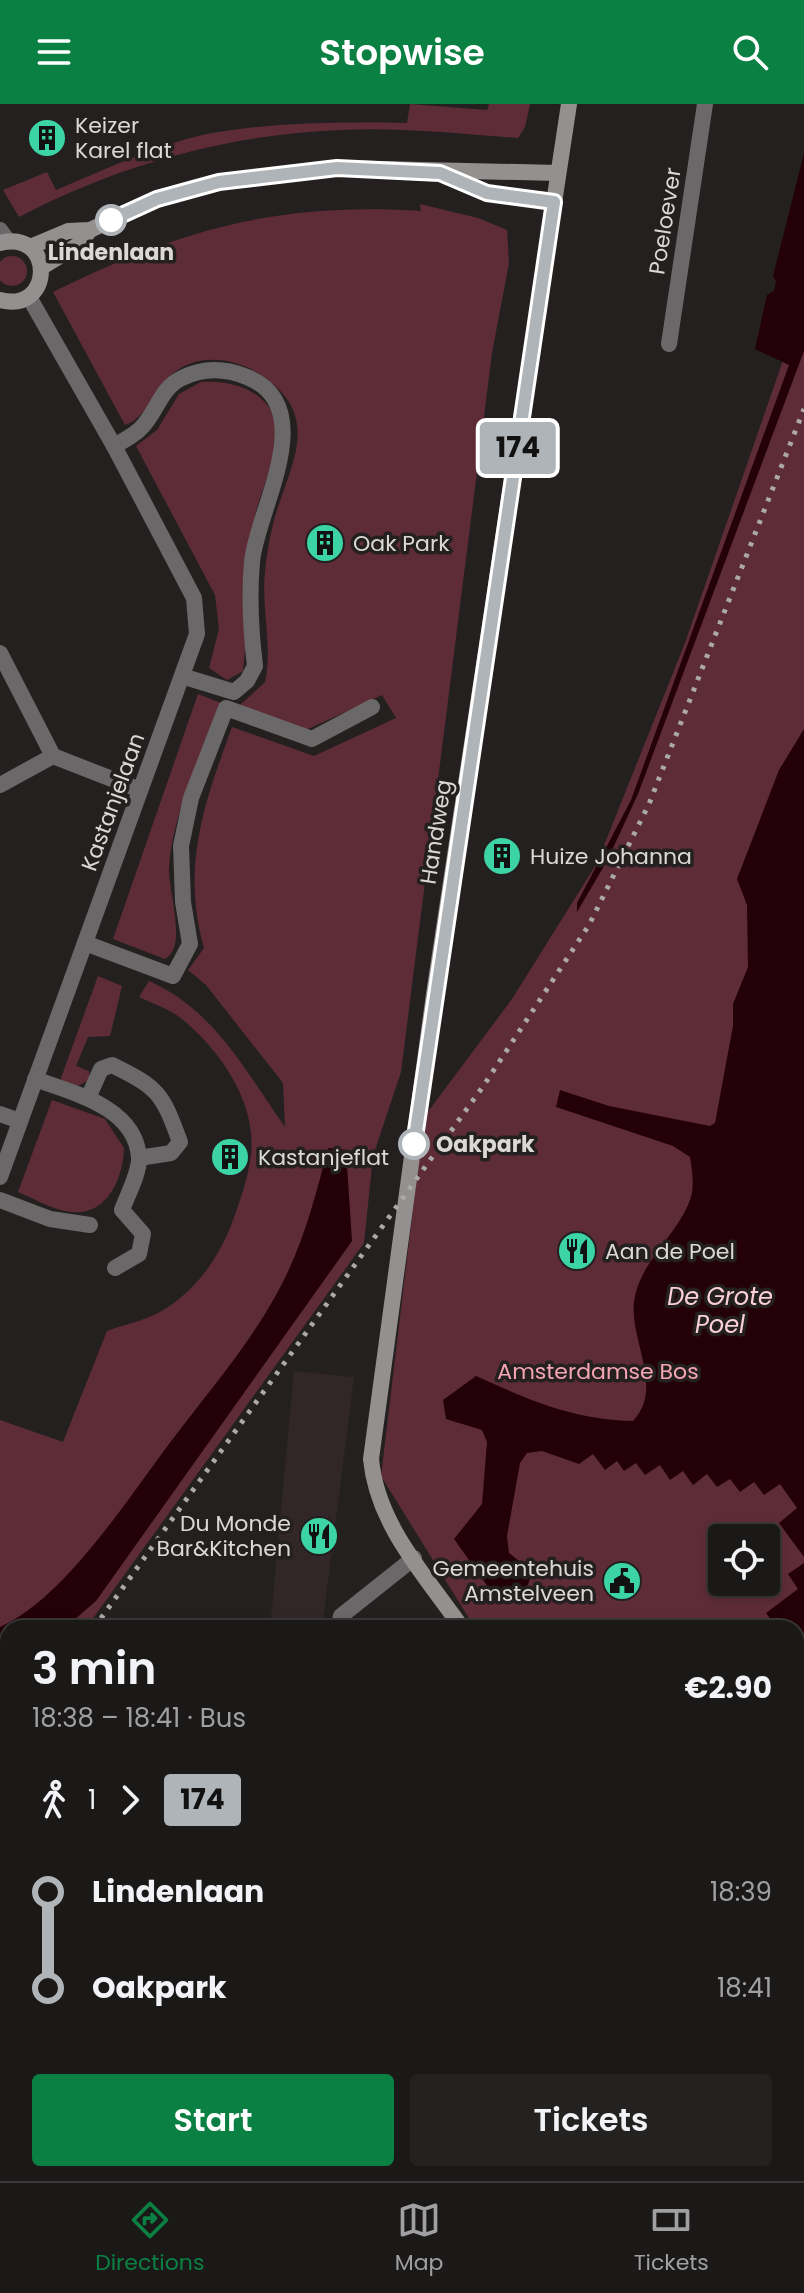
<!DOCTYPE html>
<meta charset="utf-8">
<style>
:root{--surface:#1b1818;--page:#242121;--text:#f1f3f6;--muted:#a0a0a2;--line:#393737;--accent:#0b8043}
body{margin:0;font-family:Poppins,sans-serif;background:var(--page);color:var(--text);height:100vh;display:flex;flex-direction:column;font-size:30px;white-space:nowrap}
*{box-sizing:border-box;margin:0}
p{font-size:26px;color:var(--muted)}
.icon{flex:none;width:44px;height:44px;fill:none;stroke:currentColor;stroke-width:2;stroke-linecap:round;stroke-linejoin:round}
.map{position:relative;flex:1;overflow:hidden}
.sheet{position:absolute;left:0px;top:1516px;width:804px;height:562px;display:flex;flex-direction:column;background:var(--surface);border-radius:24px 24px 0 0;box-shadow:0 4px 12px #0003,0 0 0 2px var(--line)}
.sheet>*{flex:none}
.badge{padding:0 16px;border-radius:6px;font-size:28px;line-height:52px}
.controls{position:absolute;left:708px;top:1420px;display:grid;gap:16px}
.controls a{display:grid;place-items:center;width:72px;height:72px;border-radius:8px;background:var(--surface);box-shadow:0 4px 12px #0003,0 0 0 2px var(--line);font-size:40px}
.map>.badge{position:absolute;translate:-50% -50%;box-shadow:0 0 0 4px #fff}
.legs{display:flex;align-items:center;gap:12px;height:88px;padding:0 32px;font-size:26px}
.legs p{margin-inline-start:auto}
.headline{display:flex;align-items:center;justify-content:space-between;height:136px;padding:0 32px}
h1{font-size:44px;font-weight:600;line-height:60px}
.primary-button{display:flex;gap:16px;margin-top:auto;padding:16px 32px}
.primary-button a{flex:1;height:92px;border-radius:8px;background:var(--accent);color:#fff;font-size:32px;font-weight:600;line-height:92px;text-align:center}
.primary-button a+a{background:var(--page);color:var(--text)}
ul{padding:0 32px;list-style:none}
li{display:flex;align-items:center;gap:28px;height:96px;font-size:30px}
li i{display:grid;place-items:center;width:12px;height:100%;margin:0 10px;background:currentColor}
li i::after{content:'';width:20px;height:20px;margin:-10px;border:6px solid;border-radius:50%;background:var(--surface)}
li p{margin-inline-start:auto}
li:first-child i{background:linear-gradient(#0000 50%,currentColor 0)}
li:last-child i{background:linear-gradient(currentColor 50%,#0000 0)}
header{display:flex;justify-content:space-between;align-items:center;height:104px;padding:0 32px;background:var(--accent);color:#fff;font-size:36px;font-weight:600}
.menu{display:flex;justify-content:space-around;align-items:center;height:112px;border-top:2px solid var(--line);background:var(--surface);font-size:22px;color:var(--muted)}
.menu a{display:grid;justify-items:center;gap:4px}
.menu .selected{color:var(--accent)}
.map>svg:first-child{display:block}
</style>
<header><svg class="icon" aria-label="menu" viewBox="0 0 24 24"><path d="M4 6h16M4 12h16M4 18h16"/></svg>Stopwise<svg class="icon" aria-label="search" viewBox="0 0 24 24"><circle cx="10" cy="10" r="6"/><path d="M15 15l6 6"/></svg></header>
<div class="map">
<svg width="804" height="2077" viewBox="0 0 804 2077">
<rect width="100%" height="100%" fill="#242020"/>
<polygon fill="#312628" points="294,1267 354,1273 322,1524 270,1524"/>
<g fill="#5e2c37" fill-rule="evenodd">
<path d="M 410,0 L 487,6 L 489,0 L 530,0 L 525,23 L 518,34 C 460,30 400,23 341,26 C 230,30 118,61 19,113 L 3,86 L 47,68 L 56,86 C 104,66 167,36 218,28 C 281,18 344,18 407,19 Z"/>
<path d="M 420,100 L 478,114 L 507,126 L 509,159 L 492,249 L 401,968 L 373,1052 L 364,1139 L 86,1524 L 8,1524 L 8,1609 L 0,1606 L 0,1316 L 63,1338 L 107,1227 C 123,1221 143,1217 158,1209 C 194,1190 220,1153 233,1116 C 241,1095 248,1073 251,1051 C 257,999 220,946 182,915 C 170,905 153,900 139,893 L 149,877 C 216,907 245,967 285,1023 L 283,979 L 206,881 L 188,866 L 204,844 C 181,761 204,700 232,623 L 314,652 L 396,614 L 382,591 L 306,626 L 239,602 L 265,578 C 273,543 261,504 265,468 C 267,447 271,424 278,403 C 295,352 318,311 264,273 C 245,259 218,252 195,258 C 154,269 154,312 125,321 L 53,188 C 180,125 280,98 421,107 Z"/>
<circle cx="12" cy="167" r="15"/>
<path d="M 804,196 L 804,1695 L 796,1693 L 796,1524 L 475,1524 L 381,1372 L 424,1013 L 512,895 L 597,759 L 685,539 ZM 722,1434 L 766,1434 L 766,1478 L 722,1478 Z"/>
<path d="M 201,278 C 229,276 261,284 274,312 C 285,336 262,383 256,408 C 242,464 250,513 243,567 L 227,576 L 209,564 L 219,525 L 215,491 L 136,342 L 157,326 L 179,290 Z"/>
<path d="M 198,590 L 221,599 C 202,651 173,706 169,763 C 168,788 188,843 165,855 L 113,835 Z"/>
<polygon points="98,872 122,882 110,932 88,933 76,962 89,967 89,976 76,983 63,979 61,974"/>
<path d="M 52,996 L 105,1015 L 124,1044 C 123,1077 105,1116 65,1107 C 49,1104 33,1094 18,1088 Z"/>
<polygon points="796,1802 804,1804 804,2065 796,2063"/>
</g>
<g fill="#240008">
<polygon points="804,49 804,247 638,690 607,757 577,808 577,799 631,696 789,261 755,245 767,191 774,187 776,177 773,172"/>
<path d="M 804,625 L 804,1453 L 779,1419 L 797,1404 L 780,1380 L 764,1391 L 754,1378 L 740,1388 L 730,1375 L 717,1383 L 707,1370 L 693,1381 L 683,1367 L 670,1376 L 660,1361 L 645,1371 L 636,1359 L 624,1367 L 617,1357 L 605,1366 L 593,1350 L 579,1360 L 542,1347 L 527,1349 L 520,1359 L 507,1432 L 509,1449 L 532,1467 L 528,1481 L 516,1487 L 493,1490 L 454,1435 L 482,1400 L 487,1338 L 482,1326 L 446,1315 L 443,1296 L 476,1272 C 532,1297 571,1315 633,1317 C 666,1282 626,1233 635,1192 C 643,1155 677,1131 690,1096 C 695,1083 692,1066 690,1053 L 673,1042 L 556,1003 L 560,986 L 609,1002 L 710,1022 L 715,1019 L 733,922 L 733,900 L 748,863 L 747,801 L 737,775 L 779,666 Z"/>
<path d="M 328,1044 L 346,1046 L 352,1137 L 96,1497 L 65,1524 L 8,1524 L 8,1579 L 0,1579 L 0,1523 C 64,1495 129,1393 172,1336 C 206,1291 244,1247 272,1198 C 301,1149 314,1098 328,1044 Z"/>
<polygon points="804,1459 804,1581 796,1578 796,1524 777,1524 766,1509 798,1485 788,1470"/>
</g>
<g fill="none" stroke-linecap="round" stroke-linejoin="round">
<g stroke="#6a6868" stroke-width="16">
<polyline points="0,126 8,137"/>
<polyline points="669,240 705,0"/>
<path d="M 114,342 C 123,337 133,332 140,325 C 157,309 160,284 182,274 C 204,263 225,264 247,273 C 322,304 256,407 252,458 C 249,492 251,529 255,562 L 247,577 L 234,588 L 185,573"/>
<polyline points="0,549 53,652"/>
<polyline points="53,652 140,686"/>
<polyline points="0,681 53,652"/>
<polyline points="85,839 173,872 190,840 183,798 181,742 191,694 226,604 312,635 372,603"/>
<path d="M 35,975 C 73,989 135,1003 139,1053 C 140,1068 127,1092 122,1106 L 143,1130 L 139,1150 L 115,1164"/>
<path d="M 88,994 L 101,965 L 112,961 C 159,984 162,989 180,1038 L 171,1049 L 139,1054"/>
<polyline points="0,1010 20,1017"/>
<polyline points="0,1073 197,530 194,494 114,342 29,193"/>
<polyline points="0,1096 50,1115 90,1121"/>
<polyline points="338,1524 341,1512 414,1454"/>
<polyline points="0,1620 8,1623"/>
<polyline points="0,1760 8,1753"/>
<polyline points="0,1984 8,1986"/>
<polyline points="264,2070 265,2077"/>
<polyline points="311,2070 334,2077"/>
<polyline points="64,2077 66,2070"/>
<polyline points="516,2077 518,2070"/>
</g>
<g stroke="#949090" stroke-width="16">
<polyline points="447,72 487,89 554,98"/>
<path d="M 0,139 C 55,125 54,210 0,196"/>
<polyline points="30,143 68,127 90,126 157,95 219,78 337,64 558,69"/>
<polyline points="42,163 78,141 90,126"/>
<path d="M 462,1524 C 426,1472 377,1421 371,1355 L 434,890 L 569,0"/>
<polyline points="603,2077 605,2070"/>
</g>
<g stroke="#aca9a9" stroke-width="5" stroke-dasharray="4 8" stroke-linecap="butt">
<polyline points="94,1524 484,981 589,821 649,700 804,305"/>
<polyline points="0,1654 8,1643"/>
</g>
</g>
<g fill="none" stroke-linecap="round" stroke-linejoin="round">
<g stroke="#fff" stroke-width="18">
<polyline id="line-1" points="111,116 157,95 219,78 337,64 440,69 487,89 554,98 414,1040"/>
</g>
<use href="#line-1" stroke="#afb4b9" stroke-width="12"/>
</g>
<defs>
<g id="building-disc" transform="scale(2)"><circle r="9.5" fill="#3cd4a4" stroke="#242020"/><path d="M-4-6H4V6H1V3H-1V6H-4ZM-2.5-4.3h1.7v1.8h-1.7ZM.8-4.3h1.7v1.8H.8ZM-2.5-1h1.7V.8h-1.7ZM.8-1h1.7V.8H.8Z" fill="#111"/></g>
<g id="restaurant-disc" transform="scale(2)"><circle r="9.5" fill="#3cd4a4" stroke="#242020"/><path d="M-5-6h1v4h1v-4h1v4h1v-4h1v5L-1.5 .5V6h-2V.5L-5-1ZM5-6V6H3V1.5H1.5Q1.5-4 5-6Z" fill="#111"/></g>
<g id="civic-disc" transform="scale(2)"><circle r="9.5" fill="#3cd4a4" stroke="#242020"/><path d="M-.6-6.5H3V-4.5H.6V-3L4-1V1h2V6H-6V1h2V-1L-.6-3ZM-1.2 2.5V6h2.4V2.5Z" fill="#111"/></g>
</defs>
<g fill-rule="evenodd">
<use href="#building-disc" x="47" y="34"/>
<use href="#building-disc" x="325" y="439"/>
<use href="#building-disc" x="502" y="752"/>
<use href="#building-disc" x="230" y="1053"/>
<use href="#restaurant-disc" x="577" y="1147"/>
<use href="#restaurant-disc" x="319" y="1432"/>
<use href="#civic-disc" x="622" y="1477"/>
</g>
<g fill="#fff" stroke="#afb4b9" stroke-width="4">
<circle cx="111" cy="116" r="14"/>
<circle cx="414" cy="1040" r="14"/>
</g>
<g text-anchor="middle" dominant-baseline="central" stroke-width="7" stroke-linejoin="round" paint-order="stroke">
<g font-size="22" fill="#dbd8d8" stroke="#242020" text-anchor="start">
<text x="75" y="21">Keizer<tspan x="75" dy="25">Karel flat</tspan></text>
<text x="353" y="439">Oak Park</text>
<text x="530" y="752">Huize Johanna</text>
<text x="258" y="1053">Kastanjeflat</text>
<text x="605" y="1147">Aan de Poel</text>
<text x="291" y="1419" text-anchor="end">Du Monde<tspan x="291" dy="25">Bar&amp;Kitchen</tspan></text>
<text x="594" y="1464" text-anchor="end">Gemeentehuis<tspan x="594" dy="25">Amstelveen</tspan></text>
</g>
<g font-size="22" fill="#dbd8d8" stroke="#242020">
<text transform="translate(665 117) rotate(-81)">Poeloever</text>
<text transform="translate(113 698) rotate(-70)">Kastanjelaan</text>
<text transform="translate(436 728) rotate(-81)">Handweg</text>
</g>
<g font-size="22" font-weight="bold" fill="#dbd8d8" stroke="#242020">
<text x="111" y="148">Lindenlaan</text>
<text x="436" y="1040" text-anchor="start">Oakpark</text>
</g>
<g font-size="22" fill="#f5a4b2" stroke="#242020">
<text x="598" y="1267">Amsterdamse Bos</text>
</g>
<g font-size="24" font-style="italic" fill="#fbd0d7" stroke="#242020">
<text x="720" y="1192">De Grote<tspan x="720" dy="28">Poel</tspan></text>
</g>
</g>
</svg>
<div class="controls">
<a><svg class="icon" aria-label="locate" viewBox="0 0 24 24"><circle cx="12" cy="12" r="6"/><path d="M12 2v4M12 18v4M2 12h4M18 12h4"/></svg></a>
</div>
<b class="badge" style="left:518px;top:344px;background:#afb4b9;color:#111">174</b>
<section class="sheet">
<div class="headline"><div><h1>3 min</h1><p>18:38 – 18:41 · Bus</p></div><b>€2.90</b></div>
<div class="legs"><svg class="icon" aria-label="walk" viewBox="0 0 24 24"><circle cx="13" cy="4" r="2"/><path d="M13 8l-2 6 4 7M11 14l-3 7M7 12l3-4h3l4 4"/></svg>1<svg class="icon" aria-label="forward" viewBox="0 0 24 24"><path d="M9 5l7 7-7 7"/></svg><b class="badge" style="background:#afb4b9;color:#111">174</b></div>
<ul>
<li><i style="color:#afb4b9"></i><b>Lindenlaan</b><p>18:39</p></li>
<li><i style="color:#afb4b9"></i><b>Oakpark</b><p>18:41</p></li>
</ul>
<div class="primary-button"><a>Start</a><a>Tickets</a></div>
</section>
</div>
<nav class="menu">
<a class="selected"><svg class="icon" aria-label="directions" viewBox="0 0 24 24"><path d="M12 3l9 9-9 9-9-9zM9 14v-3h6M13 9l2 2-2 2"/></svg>Directions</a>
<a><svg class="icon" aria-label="map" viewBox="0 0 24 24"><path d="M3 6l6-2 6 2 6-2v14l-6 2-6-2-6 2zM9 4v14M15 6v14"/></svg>Map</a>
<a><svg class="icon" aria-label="tickets" viewBox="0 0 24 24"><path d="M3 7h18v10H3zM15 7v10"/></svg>Tickets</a>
</nav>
